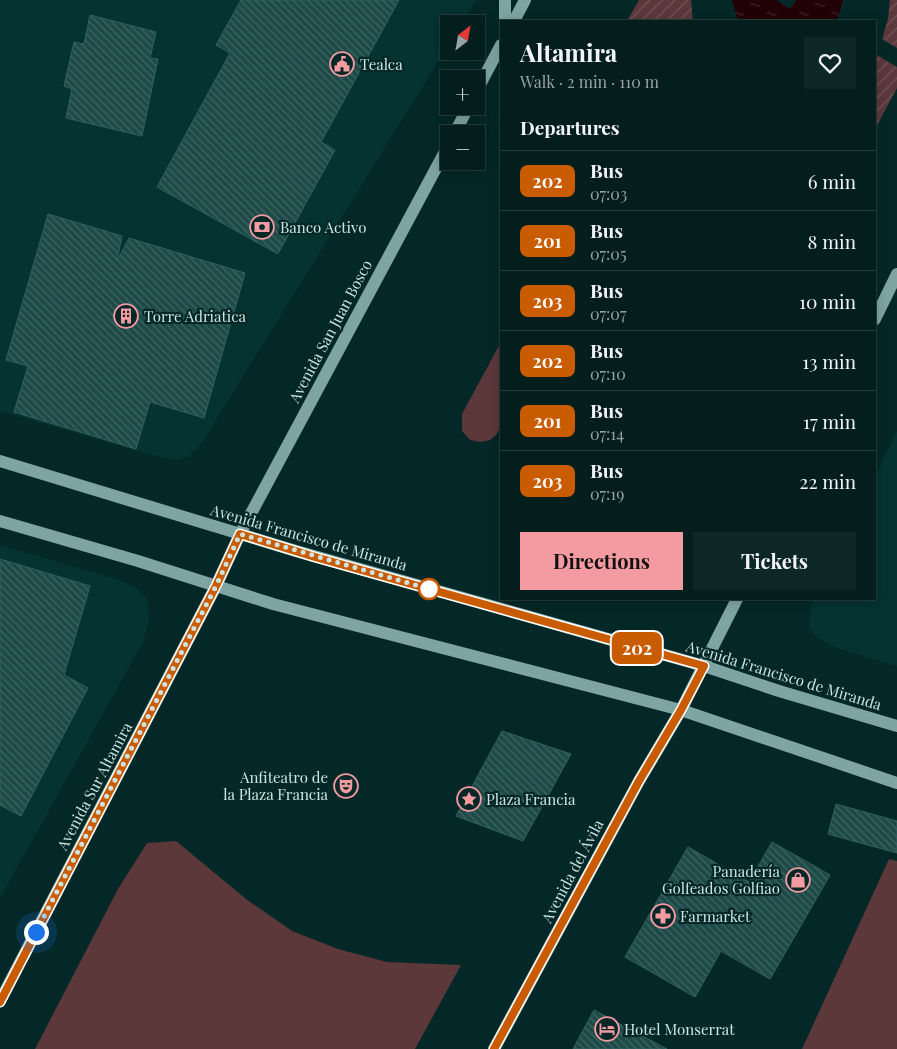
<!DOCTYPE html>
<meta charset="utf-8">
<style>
:root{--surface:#031e1d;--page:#0d2726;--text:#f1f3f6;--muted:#97a2a4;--line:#243c3b;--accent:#f49aa1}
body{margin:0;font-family:"Playfair Display",serif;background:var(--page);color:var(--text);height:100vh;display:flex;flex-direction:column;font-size:19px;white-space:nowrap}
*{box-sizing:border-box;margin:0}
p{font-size:16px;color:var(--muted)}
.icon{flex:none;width:28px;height:28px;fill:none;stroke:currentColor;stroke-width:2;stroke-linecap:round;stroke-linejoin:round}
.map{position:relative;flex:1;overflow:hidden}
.sheet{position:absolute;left:500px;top:20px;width:376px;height:580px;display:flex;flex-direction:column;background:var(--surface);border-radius:0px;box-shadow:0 2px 12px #0003,0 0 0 1px var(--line)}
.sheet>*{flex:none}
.badge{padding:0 10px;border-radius:8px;font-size:18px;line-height:32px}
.needle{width:32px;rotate:31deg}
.tools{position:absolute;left:440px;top:15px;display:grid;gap:10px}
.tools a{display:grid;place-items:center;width:45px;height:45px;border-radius:0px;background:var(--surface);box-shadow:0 2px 12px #0003,0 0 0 1px var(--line);font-size:25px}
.you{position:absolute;width:25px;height:25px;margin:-12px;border:4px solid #fff;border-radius:50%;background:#1a73e8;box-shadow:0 0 0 8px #1a73e833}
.map>.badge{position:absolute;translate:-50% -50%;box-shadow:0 0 0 2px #fff}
h2{padding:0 20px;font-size:19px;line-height:45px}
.round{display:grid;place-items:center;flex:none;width:52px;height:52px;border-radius:0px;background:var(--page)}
.headline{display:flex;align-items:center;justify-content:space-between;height:85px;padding:0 20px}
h1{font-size:24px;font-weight:700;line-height:38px}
.button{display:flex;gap:10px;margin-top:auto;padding:10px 20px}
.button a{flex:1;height:58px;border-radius:0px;background:var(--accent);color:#111;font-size:20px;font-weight:700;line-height:58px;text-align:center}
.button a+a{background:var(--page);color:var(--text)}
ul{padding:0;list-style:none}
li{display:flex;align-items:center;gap:15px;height:60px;padding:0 20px;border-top:1px solid var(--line)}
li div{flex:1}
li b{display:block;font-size:19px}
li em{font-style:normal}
li .badge{min-width:55px;font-weight:700;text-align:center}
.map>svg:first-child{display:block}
</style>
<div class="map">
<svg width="897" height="1049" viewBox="0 0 897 1049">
<defs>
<pattern id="garden-furrows" width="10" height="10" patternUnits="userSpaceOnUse" patternTransform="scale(1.25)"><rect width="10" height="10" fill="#5c383b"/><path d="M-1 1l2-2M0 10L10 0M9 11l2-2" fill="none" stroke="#725557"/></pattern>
<pattern id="water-ripples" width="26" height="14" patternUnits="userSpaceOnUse" patternTransform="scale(1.25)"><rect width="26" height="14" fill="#220105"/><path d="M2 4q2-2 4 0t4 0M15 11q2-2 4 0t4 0" fill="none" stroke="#412629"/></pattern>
<pattern id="building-back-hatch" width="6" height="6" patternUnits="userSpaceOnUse" patternTransform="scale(1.25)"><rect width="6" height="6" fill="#1d4a48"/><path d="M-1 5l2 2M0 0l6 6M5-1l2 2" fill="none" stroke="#3d6462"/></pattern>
</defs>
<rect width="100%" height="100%" fill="#042827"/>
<g fill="#043332">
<polygon points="0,0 476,0 461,24 449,24 449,44 203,441 190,456 178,460 163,458 0,411"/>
<polygon points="897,431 897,666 837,648 817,638 809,627 811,607 815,599 875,599 875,476"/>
<polygon points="0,545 116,579 134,587 147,598 149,620 143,642 0,898"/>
</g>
<g fill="#5c383b">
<polygon points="501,342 501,425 496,435 490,440 481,442 470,440 462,431 462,414"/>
<polygon points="176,841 246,899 292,931 338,949 387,962 461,965 415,1049 35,1049 118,889 147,843"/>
<polygon points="889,859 897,861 897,1049 802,1049"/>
</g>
<g fill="url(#garden-furrows)">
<polygon points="639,0 691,0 693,21 627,21"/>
<polygon points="890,0 897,0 897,48 882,39 888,19"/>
<polygon points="875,54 897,67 897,88 875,129"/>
</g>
<polygon fill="url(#water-ripples)" points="732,0 776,0 790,9 796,0 843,0 837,21 738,21"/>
<g fill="url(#building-back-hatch)" stroke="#33605e">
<polygon points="241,0 399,0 321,142 335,150 278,254 157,187 230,53 216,45"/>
<polygon points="90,15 156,32 150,58 158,59 142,136 66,118 72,89 64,86 74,42 84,44"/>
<polygon points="48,214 122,236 117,261 129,238 245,273 204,418 150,402 136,449 14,412 28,366 6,360"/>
<polygon points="0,559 90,586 64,675 88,688 21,816 0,805"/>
<polygon points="502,731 571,754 523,841 456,816"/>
<polygon points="836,804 897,821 897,853 828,834"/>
<polygon points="772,842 830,875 770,979 721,951 695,997 625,957 688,847 749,882"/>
<polygon points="594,1010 667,1049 573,1049"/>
</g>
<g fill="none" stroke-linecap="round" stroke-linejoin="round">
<g stroke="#7ea5a3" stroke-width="12">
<polyline points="505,0 505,21"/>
<polyline points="514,21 525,0"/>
<polyline points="476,92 501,45"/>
<polyline points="454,134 469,106"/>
<polyline points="875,319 897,274"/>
<polyline points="0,461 296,551 704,666 779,691 897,726"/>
<polyline points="0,521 138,561 273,604 681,710 897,783"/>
<polyline points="0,1001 216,586 240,534 449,144"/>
<polyline points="494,1049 639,781 681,710 737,599"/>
</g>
</g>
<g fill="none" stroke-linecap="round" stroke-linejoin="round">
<g stroke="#fff" stroke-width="11">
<polyline id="line" points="0,1002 216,586 240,534 315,557 704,666 681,710 639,781 494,1049"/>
</g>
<use href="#line" stroke="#c95b00" stroke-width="8"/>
<polyline stroke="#cce3e1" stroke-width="5" stroke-dasharray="0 9" points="36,932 216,586 240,534 429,589"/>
</g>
<defs>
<g id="civic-ring" transform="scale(1.25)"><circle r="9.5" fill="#042827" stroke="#f49aa1" stroke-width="1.5"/><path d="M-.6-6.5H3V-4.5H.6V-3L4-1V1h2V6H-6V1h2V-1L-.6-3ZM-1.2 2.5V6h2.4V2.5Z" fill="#f49aa1"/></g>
<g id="bank-ring" transform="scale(1.25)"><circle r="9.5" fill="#042827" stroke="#f49aa1" stroke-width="1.5"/><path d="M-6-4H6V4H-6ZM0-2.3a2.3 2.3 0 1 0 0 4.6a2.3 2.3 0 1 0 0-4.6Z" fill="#f49aa1"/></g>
<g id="building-ring" transform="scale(1.25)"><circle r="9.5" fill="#042827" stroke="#f49aa1" stroke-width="1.5"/><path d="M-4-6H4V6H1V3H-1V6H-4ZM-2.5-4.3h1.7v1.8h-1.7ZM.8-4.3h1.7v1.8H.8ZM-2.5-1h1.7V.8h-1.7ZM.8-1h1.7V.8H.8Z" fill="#f49aa1"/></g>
<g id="theatre-ring" transform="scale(1.25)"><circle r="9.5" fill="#042827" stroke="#f49aa1" stroke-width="1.5"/><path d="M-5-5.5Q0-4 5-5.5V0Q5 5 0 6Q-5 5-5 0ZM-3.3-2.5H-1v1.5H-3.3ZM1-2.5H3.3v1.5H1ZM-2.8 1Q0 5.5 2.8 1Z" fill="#f49aa1"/></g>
<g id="sight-ring" transform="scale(1.25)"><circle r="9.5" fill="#042827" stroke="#f49aa1" stroke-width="1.5"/><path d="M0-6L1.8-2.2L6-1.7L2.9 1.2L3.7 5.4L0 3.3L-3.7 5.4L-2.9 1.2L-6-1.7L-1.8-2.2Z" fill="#f49aa1"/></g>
<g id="shop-ring" transform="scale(1.25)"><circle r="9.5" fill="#042827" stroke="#f49aa1" stroke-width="1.5"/><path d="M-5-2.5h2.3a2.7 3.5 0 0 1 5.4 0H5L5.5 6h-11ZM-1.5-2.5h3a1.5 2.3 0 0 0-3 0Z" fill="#f49aa1"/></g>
<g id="pharmacy-ring" transform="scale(1.25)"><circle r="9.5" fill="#042827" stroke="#f49aa1" stroke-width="1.5"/><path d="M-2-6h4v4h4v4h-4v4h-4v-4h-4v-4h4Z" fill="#f49aa1"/></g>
<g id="hotel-ring" transform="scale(1.25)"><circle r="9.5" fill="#042827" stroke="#f49aa1" stroke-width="1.5"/><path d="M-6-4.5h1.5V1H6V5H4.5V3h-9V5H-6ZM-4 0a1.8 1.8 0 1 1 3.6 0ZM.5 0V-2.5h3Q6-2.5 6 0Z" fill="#f49aa1"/></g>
</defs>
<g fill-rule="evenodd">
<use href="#civic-ring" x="342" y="64"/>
<use href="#bank-ring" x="262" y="227"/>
<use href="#building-ring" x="126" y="316"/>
<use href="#theatre-ring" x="346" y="786"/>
<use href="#sight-ring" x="469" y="799"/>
<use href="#shop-ring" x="798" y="880"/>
<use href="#pharmacy-ring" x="663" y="916"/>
<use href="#hotel-ring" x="607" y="1029"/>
</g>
<circle fill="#fff" stroke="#c95b00" stroke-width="2.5" cx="429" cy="589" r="10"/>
<g text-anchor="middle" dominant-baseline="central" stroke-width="4.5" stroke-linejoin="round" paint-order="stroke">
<g font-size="15" fill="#cce3e1" stroke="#042827" text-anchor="start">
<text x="360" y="64">Tealca</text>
<text x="280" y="227">Banco Activo</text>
<text x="144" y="316">Torre Adriatica</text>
<text x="328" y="777" text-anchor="end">Anfiteatro de<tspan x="328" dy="17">la Plaza Francia</tspan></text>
<text x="486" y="799">Plaza Francia</text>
<text x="780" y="871" text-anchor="end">Panadería<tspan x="780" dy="17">Golfeados Golfiao</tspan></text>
<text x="680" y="916">Farmarket</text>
<text x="624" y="1029">Hotel Monserrat</text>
</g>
<g font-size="15" fill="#cce3e1" stroke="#042827">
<text transform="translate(330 331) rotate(-62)">Avenida San Juan Bosco</text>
<text transform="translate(309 537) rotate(16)">Avenida Francisco de Miranda</text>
<text transform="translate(784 675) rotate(17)">Avenida Francisco de Miranda</text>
<text transform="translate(94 786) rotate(-62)">Avenida Sur Altamira</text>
<text transform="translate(572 871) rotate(-62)">Avenida del Ávila</text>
</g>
</g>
</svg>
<div class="tools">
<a><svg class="needle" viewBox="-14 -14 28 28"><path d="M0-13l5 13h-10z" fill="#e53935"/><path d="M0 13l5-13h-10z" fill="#97a2a4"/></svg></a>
<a>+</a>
<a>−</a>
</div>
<div class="you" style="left:36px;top:932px"></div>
<b class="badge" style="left:637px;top:648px;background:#c95b00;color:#fff">202</b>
<section class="sheet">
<div class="headline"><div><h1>Altamira</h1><p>Walk · 2 min · 110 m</p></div><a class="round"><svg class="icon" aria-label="heart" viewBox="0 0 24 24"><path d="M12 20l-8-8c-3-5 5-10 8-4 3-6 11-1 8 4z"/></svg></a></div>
<h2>Departures</h2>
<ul>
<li><span class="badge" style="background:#c95b00;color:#fff">202</span><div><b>Bus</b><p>07:03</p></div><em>6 min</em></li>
<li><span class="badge" style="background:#c95b00;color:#fff">201</span><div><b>Bus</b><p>07:05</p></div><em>8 min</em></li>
<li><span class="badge" style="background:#c95b00;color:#fff">203</span><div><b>Bus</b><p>07:07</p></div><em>10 min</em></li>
<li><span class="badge" style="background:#c95b00;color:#fff">202</span><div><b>Bus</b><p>07:10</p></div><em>13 min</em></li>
<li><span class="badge" style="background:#c95b00;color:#fff">201</span><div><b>Bus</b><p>07:14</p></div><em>17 min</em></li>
<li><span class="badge" style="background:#c95b00;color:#fff">203</span><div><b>Bus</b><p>07:19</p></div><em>22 min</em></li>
</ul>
<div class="button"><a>Directions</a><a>Tickets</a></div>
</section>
</div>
